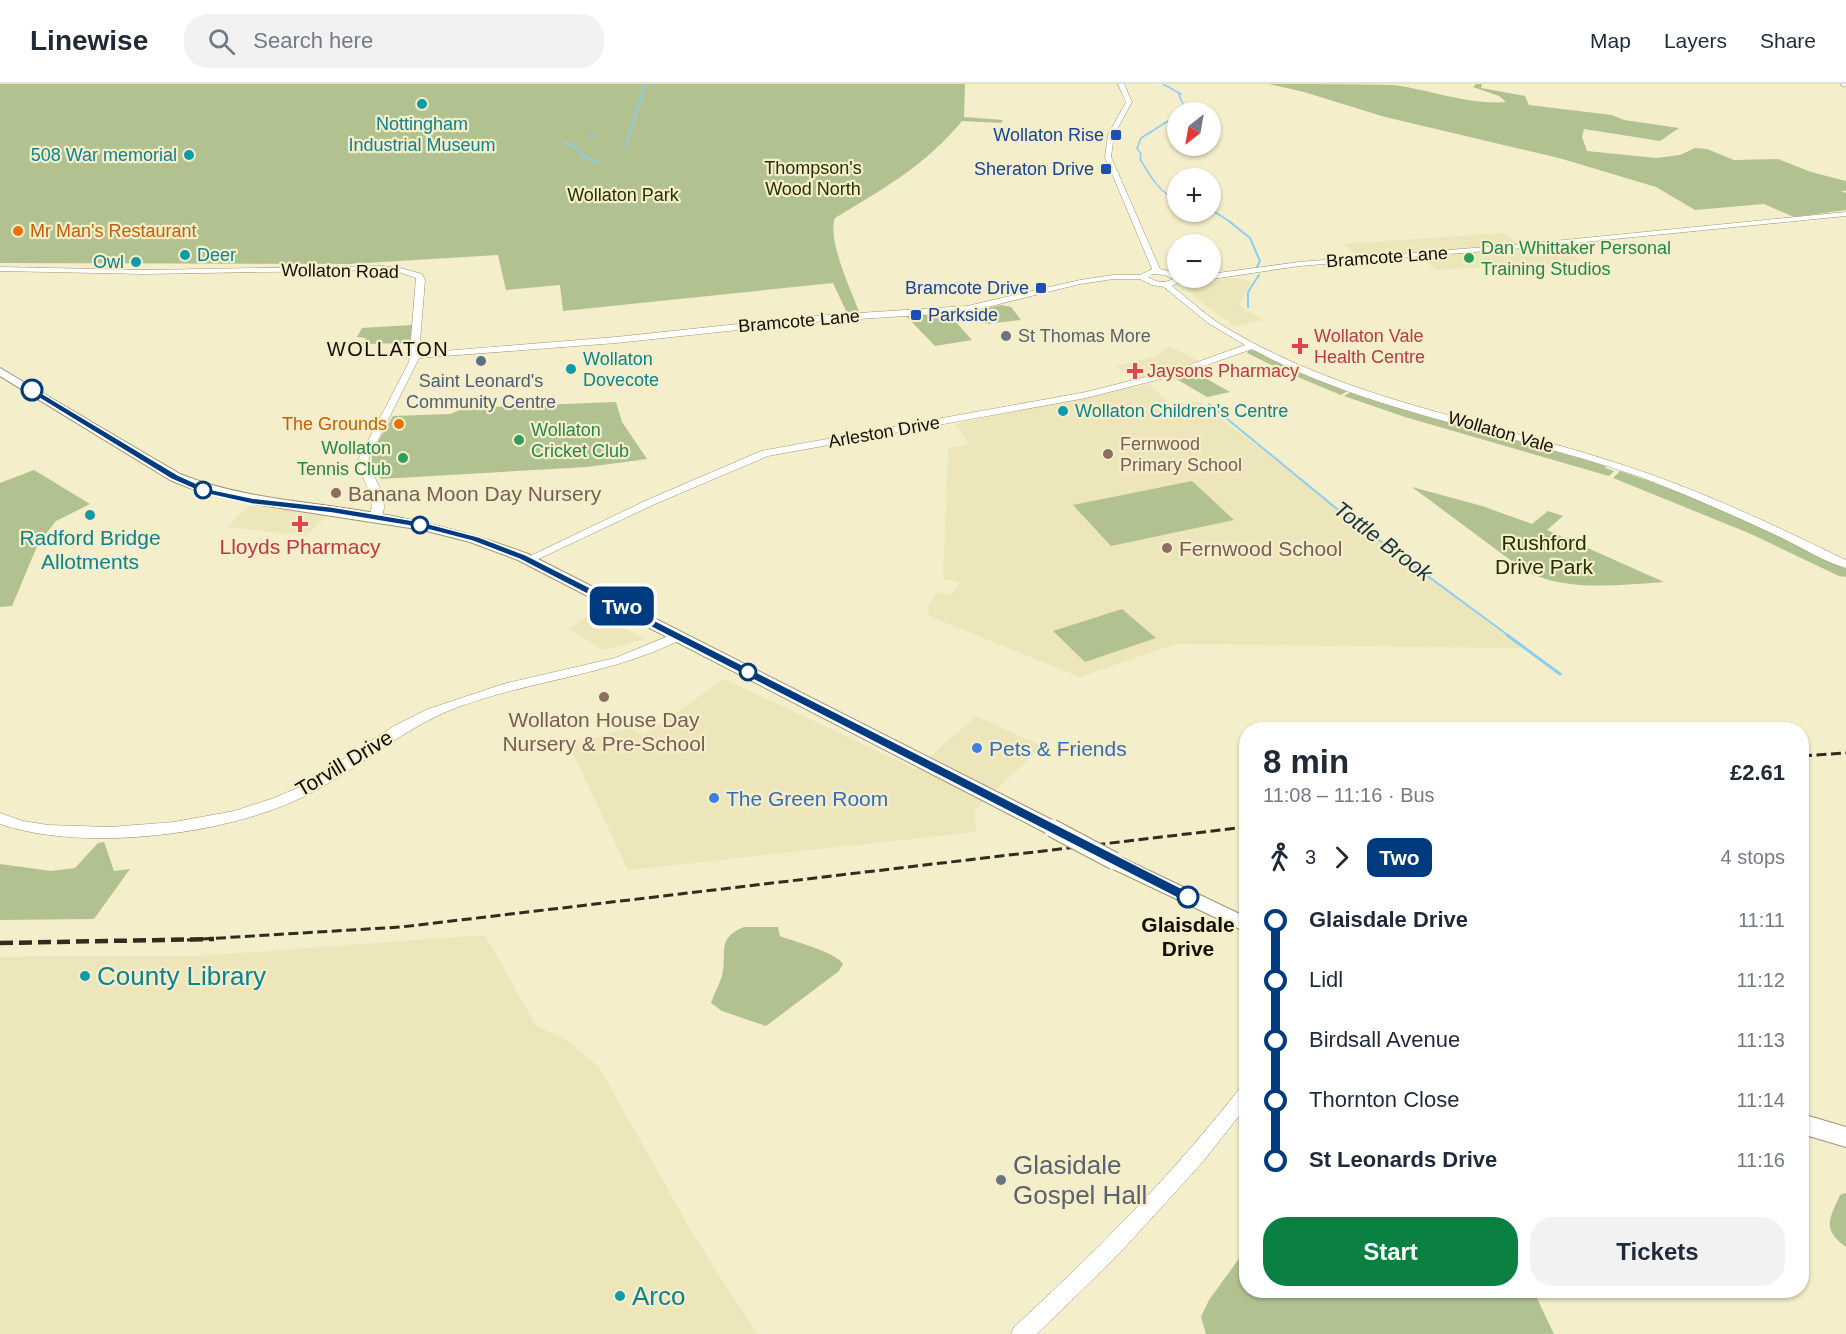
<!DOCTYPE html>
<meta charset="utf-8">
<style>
:root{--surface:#fff;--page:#f2f2f3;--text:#1f2937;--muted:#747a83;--line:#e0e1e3;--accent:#0b8043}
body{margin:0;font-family:Helvetica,sans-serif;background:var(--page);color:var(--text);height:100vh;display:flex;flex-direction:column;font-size:22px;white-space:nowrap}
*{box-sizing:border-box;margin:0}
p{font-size:20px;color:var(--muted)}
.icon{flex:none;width:33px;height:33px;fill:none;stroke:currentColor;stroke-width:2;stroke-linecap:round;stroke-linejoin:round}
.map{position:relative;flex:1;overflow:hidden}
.panel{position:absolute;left:1239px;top:638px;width:570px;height:576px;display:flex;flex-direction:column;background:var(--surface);border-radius:24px;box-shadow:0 2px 4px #0004}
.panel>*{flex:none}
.badge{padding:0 12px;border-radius:9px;font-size:21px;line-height:39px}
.needle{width:39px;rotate:211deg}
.tools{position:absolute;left:1167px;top:18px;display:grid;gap:12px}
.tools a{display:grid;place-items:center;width:54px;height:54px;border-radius:50%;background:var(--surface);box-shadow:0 2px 4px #0004;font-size:30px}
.map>.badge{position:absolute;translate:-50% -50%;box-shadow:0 0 0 3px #fff}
.legs{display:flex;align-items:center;gap:9px;height:66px;padding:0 24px;font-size:20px}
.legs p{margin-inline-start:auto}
.summary{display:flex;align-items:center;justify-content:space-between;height:102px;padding:0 24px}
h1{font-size:33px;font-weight:600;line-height:45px}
.cta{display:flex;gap:12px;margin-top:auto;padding:12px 24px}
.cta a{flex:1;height:69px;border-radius:24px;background:var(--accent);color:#fff;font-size:24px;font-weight:600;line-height:69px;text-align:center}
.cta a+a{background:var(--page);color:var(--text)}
ul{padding:0 24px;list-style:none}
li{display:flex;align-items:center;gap:21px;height:60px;font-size:22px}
li i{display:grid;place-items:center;width:9px;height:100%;margin:0 8px;background:currentColor}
li i::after{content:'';width:15px;height:15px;margin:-8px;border:4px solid;border-radius:50%;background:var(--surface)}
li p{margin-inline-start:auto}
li:first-child i{background:linear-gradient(#0000 50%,currentColor 0)}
li:last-child i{background:linear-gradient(currentColor 50%,#0000 0)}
header{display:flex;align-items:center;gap:36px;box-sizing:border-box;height:84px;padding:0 30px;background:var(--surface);border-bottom:2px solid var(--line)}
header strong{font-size:28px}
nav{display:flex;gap:33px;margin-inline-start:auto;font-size:21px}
.search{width:420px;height:54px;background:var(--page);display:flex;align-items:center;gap:15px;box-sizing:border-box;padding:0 21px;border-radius:24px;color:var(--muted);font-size:22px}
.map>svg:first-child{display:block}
</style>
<header>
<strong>Linewise</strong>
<div class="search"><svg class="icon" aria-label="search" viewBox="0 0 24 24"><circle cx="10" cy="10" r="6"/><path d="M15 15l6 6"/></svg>Search here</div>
<nav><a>Map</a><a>Layers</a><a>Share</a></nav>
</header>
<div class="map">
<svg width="1846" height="1250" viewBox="0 0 1846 1250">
<rect width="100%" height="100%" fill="#f4eeca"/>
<g fill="#ede6ba">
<polygon points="1503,149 1523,163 1557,160 1581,176 1566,178 1586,192 1570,193 1552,180 1436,186 1417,169 1359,173 1343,160"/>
<polygon points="1236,194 1251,198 1239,221 1263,236 1236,242 1210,225 1185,204 1192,198"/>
<polygon points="1171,263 1199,277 1137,296 1116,282 1157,272 1165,264"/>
<polygon points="1149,300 1170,320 1198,317 1522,564 1175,560 1080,593 929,532 928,523 936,508 951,511 960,498 943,495 948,364 969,360 955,340"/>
<polygon points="249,422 286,426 327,432 306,452 227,443"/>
<polygon points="595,527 645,555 604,566 569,545"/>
<polygon points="724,595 916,685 976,632 1042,662 974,727 976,748 628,786 569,661 629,644 644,651"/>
<polygon points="485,851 536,942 565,955 599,983 694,1152 757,1250 0,1250 0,873 199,872"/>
</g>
<g fill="#b1c290">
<path d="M 0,0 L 965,0 L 964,33 L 1003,36 L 1001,39 L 962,37 C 927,80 882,106 835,134 C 827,157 851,205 859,228 L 847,229 L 833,199 L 563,227 L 560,201 L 506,206 L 498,171 L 349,180 L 0,179 Z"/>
<path d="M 1269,0 C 1310,0 1353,0 1393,1 C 1432,6 1467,21 1506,18 L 1499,12 L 1473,3 L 1476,0 L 1482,0 L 1481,4 L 1525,12 L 1529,21 L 1612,31 L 1624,36 L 1679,44 L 1660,57 L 1584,45 L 1582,53 L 1587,67 L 1656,74 L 1680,71 L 1695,64 L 1707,65 L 1734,76 L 1778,75 L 1811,88 L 1846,97 L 1846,107 L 1841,107 L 1846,109 L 1846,126 L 1794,133 L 1764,120 L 1695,126 L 1656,103 L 1559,74 L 1385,33 L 1304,8 Z"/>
<polygon points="1001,221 1011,223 1021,236 986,240 975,227"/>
<polygon points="948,229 972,256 935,262 906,232"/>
<polygon points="412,241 410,259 362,260 366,254 357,253 362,244"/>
<polygon points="1249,266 1258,267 1349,306 1341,311 1288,289 1247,269"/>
<polygon points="1191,289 1198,290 1230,308 1207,313 1173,293"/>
<polygon points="1352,307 1606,382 1605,384 1614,387 1609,392 1405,333 1344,312"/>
<polygon points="616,318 622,338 647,375 587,383 381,395 372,384 372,368 393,332 450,330 465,324"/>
<polygon points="34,386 90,420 56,437 38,460 12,522 0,523 0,399"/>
<path d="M 1620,387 C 1698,413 1772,448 1846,484 L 1846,493 L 1839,492 L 1751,450 L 1613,394 Z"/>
<polygon points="1192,397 1234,436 1111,462 1073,421"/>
<path d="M 1412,403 L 1482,422 L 1532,440 L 1548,427 L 1563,432 L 1547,446 L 1664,498 C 1618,501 1567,508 1525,487 Z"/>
<polygon points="1122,525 1156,554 1085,578 1053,547"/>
<polygon points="104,758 114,787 130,785 94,835 0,836 0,780 51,787 75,784 98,759"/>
<path d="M 744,843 L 778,843 L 780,852 C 795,858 836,868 843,880 L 839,887 L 766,942 L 722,927 L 711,919 C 714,910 719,901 722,892 C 728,869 715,855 744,843 Z"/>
<path d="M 1845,1109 L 1846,1110 L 1846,1163 C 1821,1145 1830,1134 1840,1111 Z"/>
<polygon points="1246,1165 1246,1206 1533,1206 1554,1250 1206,1250 1201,1233 1209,1216"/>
</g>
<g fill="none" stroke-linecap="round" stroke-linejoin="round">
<g stroke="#8ccdf4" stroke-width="1.5">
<polyline points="1163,0 1181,10 1179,11 1183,20 1171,35"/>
<path d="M 1168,37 L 1141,54 L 1137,64 L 1141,70 L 1140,75 C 1150,92 1160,109 1178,117"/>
<polyline points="588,52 594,53"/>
<polyline points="563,58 577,64 582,70 580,71 597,78 594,77"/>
<polyline points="625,64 645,0"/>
<polyline points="1210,125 1232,139"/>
</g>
<g stroke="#8ccdf4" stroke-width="2">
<polyline points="1230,138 1250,154 1260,177 1257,183"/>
<polyline points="1248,223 1248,208 1259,191"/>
<polyline points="1209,320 1337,425 1509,552"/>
</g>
<polyline stroke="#8ccdf4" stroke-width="3" points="1507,551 1560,590"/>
<g stroke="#9b9574" stroke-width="1">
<g id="minor">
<path d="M 1118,0 L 1124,0 L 1132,18 L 1114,51 L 1111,73 L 1160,185 L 1176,189 L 1178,194 L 1210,194 L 1210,190 L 1299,178 L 1524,160 L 1846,128 L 1846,132 L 1524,164 L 1299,182 L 1206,196 L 1181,197 L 1172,202 C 1191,217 1209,234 1230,246 C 1350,317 1489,337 1620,380 C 1698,405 1772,440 1846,476 L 1846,484 C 1824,478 1801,463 1780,453 C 1735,432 1690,412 1643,394 C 1514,348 1373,331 1252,265 L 1184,289 L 1086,314 L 768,372 L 655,420 L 530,479 L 524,476 L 526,474 L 647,416 L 761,367 L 1086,308 L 1178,285 L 1245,261 L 1208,239 L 1164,203 L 1152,201 L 1140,195 L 1113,195 L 1080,200 L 967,228 L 813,238 L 616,259 L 419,274 L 367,378 L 383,410 L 384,424 L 382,433 L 376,436 L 370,433 C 376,411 363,398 357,378 L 409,278 L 416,194 L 399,188 L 382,186 L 144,190 L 0,187 L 0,183 L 144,186 L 382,182 L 400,184 L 422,190 L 425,196 L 419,269 L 616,253 L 813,232 L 967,222 L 1080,196 L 1113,191 L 1140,191 L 1152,185 L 1105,73 L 1108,51 L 1126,18 ZM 1152,190 L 1165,191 L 1173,195 C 1164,200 1156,198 1148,193 Z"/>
<path d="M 678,548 L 682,549 L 684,552 L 682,555 C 611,591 532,596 458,623 C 403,644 361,683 309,710 C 231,751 84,769 0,740 L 0,729 L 23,737 L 48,741 L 110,743 L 174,738 L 234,727 L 271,715 L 300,703 L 394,642 L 428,625 L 503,600 L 615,574 Z"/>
<path d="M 1246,1002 L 1246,1023 L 1201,1080 L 1118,1171 L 1037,1250 L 1011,1250 L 1014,1243 C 1096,1168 1172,1091 1240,1004 Z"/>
</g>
</g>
<g stroke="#9b9574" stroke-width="2">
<g id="major">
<path d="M 0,284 L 180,390 C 234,412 292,416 350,425 C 412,434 470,448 528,470 L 1058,739 L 1061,744 L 1058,749 L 1052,750 L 1046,749 L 518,476 L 470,458 L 423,446 L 254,420 L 190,404 L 170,396 L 0,292 Z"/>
<polygon points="1114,770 1246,833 1246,848 1107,782 1105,777 1107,772"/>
<polygon points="1802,1030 1846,1043 1846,1063 1802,1050"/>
</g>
</g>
<g stroke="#9b9574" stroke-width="1">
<polygon id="highway" points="1841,0 1846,0 1846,2 1842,2"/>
</g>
<use href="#minor" fill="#fff" fill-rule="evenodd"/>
<use href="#major" fill="#fff" fill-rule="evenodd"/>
<use href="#highway" fill="#fff" fill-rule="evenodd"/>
<g stroke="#302c1e" stroke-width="3" stroke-dasharray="10 4.5" stroke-linecap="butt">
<polyline points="1802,672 1846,669"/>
<polyline points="187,856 401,843 1246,743"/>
</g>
<polyline stroke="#302c1e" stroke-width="4.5" stroke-dasharray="13 6" stroke-linecap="butt" points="0,859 214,855"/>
<g stroke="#9b9574" stroke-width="19" stroke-linecap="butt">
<polyline id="major-bridge" points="1052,744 1114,777"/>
</g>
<use href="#major-bridge" stroke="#fff" stroke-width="17"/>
</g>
<polygon fill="#003b80" stroke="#fff" stroke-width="1.5" points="29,305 35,305 178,391 209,405 252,414 332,423 422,438 479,453 526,471 1193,810 1195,813 1193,817 1183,817 519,475 472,457 422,444 332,429 252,420 203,409 171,395 29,308"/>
<g fill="#0f9aa8" stroke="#f4eeca" stroke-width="2">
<circle cx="422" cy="20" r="6"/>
<circle cx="189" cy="71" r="6"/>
<circle cx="185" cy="171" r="6"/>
<circle cx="136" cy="178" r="6"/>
<circle cx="571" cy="285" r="6"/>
<circle cx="1063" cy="327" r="6"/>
<circle cx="90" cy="431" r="6"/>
<circle cx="85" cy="892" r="6"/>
<circle cx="620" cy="1212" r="6"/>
</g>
<g fill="#1a4fb4" stroke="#f4eeca" stroke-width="2">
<rect x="1110" y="45" width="12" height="12" rx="3"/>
<rect x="1100" y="79" width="12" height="12" rx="3"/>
<rect x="1035" y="198" width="12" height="12" rx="3"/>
<rect x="910" y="225" width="12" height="12" rx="3"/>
</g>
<g fill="#e8710a" stroke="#f4eeca" stroke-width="2">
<circle cx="18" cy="147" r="6"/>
<circle cx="399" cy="340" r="6"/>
</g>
<g fill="#2e9e5b" stroke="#f4eeca" stroke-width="2">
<circle cx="1469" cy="174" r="6"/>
<circle cx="519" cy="356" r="6"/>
<circle cx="403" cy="374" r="6"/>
</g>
<g fill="#6b7280" stroke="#f4eeca" stroke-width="2">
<circle cx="1006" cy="252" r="6"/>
<circle cx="1001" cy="1096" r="6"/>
</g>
<g fill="#e0444e" stroke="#f4eeca" stroke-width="2">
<path d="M1297 253h6v6h6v6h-6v6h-6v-6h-6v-6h6z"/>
<path d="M1132 278h6v6h6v6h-6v6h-6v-6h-6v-6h6z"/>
<path d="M297 431h6v6h6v6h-6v6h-6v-6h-6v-6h6z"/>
</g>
<circle fill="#5c6f8a" stroke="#f4eeca" stroke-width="2" cx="481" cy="277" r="6"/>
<g fill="#fff" stroke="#003b80" stroke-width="3">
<circle cx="32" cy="306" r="10"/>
<circle cx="203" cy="406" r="8"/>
<circle cx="420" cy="441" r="8"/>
<circle cx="748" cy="588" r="8"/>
<circle cx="1188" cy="813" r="10"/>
</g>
<g fill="#8d6e63" stroke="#f4eeca" stroke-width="2">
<circle cx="1108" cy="370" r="6"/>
<circle cx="336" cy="409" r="6"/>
<circle cx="1167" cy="464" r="6"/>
<circle cx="604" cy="613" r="6"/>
</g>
<g fill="#3f7fe0" stroke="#f4eeca" stroke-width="2">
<circle cx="977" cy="664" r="6"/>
<circle cx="714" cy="714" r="6"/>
</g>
<g text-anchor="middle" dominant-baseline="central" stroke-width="4.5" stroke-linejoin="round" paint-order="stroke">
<g font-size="18" fill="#0d838f" stroke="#f4eeca" text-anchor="start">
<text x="422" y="40" text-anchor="middle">Nottingham<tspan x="422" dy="21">Industrial Museum</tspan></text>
<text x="177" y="71" text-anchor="end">508 War memorial</text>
<text x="197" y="171">Deer</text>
<text x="124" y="178" text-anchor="end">Owl</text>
<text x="583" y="275">Wollaton<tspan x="583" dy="21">Dovecote</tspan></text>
<text x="1075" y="327">Wollaton Children's Centre</text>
</g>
<g font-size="18" fill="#164399" stroke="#f4eeca" text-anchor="end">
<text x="1104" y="51">Wollaton Rise</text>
<text x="1094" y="85">Sheraton Drive</text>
<text x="1029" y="204">Bramcote Drive</text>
<text x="928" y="231" text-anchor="start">Parkside</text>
</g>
<g font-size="18" fill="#253101" stroke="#f4eeca">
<text x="813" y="84">Thompson's<tspan x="813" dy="21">Wood North</tspan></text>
<text x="623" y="111">Wollaton Park</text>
</g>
<g font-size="18" fill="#c56008" stroke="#f4eeca" text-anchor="start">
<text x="30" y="147">Mr Man's Restaurant</text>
<text x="387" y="340" text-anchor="end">The Grounds</text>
</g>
<g font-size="18" fill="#27864d" stroke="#f4eeca" text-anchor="start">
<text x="1481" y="164">Dan Whittaker Personal<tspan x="1481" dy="21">Training Studios</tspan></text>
<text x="531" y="346">Wollaton<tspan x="531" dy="21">Cricket Club</tspan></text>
<text x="391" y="364" text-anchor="end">Wollaton<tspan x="391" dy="21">Tennis Club</tspan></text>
</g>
<g font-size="18" fill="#120f04" stroke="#f4eeca">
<text transform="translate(1387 173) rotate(-4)">Bramcote Lane</text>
<text transform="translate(340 187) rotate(1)">Wollaton Road</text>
<text transform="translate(799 237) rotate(-5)">Bramcote Lane</text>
<text transform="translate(884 348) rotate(-10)">Arleston Drive</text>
<text transform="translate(1501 348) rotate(16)">Wollaton Vale</text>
</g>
<g font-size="18" fill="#5b616d" stroke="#f4eeca" text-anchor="start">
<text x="1018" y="252">St Thomas More</text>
</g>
<g font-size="18" fill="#be3a42" stroke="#f4eeca" text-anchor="start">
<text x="1314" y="252">Wollaton Vale<tspan x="1314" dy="21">Health Centre</tspan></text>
<text x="1147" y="287">Jaysons Pharmacy</text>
</g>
<g font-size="18" fill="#4e5e75" stroke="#f4eeca">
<text x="481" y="297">Saint Leonard's<tspan x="481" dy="21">Community Centre</tspan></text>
</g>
<g font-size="18" fill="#785e54" stroke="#f4eeca" text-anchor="start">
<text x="1120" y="360">Fernwood<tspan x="1120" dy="21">Primary School</tspan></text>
</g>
<g font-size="20" letter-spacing="1.5" fill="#120f04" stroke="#f4eeca">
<text x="388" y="265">WOLLATON</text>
</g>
<g font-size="21" fill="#785e54" stroke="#f4eeca" text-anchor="start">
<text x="348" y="409">Banana Moon Day Nursery</text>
<text x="1179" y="464">Fernwood School</text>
<text x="604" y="635" text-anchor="middle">Wollaton House Day<tspan x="604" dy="24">Nursery &amp; Pre-School</tspan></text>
</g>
<g font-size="21" fill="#0d838f" stroke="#f4eeca">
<text x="90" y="453">Radford Bridge<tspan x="90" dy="24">Allotments</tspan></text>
</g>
<g font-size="21" fill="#253101" stroke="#f4eeca">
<text x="1544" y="458">Rushford<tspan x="1544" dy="24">Drive Park</tspan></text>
</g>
<g font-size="21" fill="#be3a42" stroke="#f4eeca">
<text x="300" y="462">Lloyds Pharmacy</text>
</g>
<g font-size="21" fill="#366cbe" stroke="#f4eeca" text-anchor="start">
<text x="989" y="664">Pets &amp; Friends</text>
<text x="726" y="714">The Green Room</text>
</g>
<g font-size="21" fill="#120f04" stroke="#f4eeca">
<text transform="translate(344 679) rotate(-31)">Torvill Drive</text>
</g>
<g font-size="21" font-weight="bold" fill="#120f04" stroke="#f4eeca">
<text x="1188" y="840">Glaisdale<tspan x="1188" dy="24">Drive</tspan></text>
</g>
<g font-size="22" font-style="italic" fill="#163344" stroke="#f4eeca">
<text transform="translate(1383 457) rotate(37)">Tottle Brook</text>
</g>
<g font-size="26" fill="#0d838f" stroke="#f4eeca" text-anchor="start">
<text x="97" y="892">County Library</text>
<text x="632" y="1212">Arco</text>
</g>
<g font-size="26" fill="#5b616d" stroke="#f4eeca" text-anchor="start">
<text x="1013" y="1081">Glasidale<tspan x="1013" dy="30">Gospel Hall</tspan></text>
</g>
</g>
</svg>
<div class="tools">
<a><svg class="needle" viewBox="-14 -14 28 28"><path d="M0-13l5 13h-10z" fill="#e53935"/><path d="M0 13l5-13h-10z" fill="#747a83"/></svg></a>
<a>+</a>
<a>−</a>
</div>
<b class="badge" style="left:622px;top:522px;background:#003b80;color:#fff">Two</b>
<section class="panel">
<div class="summary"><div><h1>8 min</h1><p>11:08 – 11:16 · Bus</p></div><b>£2.61</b></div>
<div class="legs"><svg class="icon" aria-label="walk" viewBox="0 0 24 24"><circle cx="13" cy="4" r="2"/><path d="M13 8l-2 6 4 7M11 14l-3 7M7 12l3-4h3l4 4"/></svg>3<svg class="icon" aria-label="forward" viewBox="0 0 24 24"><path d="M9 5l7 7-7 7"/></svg><b class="badge" style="background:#003b80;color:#fff">Two</b><p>4 stops</p></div>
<ul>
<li><i style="color:#003b80"></i><b>Glaisdale Drive</b><p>11:11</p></li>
<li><i style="color:#003b80"></i><span>Lidl</span><p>11:12</p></li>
<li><i style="color:#003b80"></i><span>Birdsall Avenue</span><p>11:13</p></li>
<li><i style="color:#003b80"></i><span>Thornton Close</span><p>11:14</p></li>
<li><i style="color:#003b80"></i><b>St Leonards Drive</b><p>11:16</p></li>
</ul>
<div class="cta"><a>Start</a><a>Tickets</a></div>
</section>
</div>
